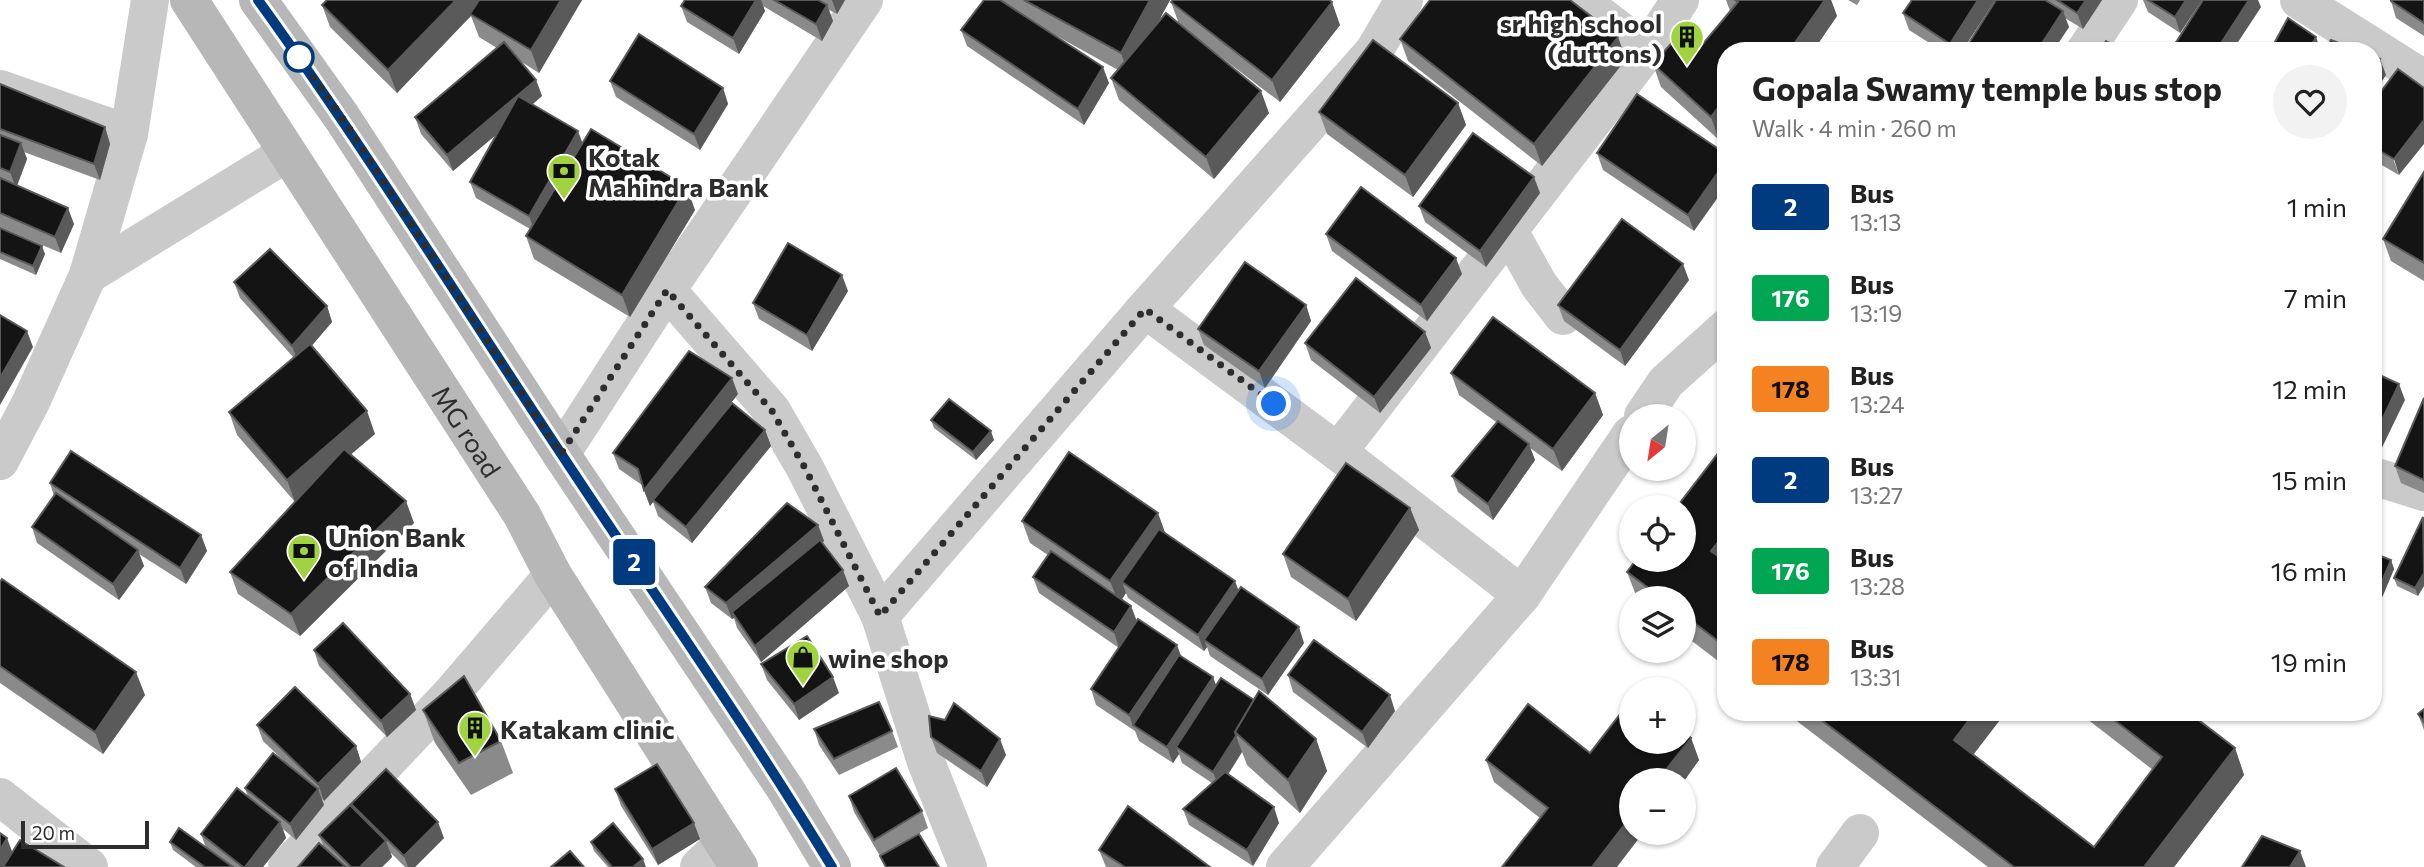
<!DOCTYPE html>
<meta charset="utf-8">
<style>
:root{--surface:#fff;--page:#f2f2f2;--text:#222;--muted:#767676}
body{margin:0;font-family:Commissioner,sans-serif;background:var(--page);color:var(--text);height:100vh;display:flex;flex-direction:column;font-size:26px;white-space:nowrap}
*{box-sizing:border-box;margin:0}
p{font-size:23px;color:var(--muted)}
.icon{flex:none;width:38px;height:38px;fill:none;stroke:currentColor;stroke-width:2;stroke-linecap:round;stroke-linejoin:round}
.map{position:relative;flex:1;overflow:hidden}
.sheet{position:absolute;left:1717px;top:42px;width:665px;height:679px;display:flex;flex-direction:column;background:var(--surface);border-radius:28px;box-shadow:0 2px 5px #0004}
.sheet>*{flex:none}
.badge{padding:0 14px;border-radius:5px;font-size:24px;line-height:46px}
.needle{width:46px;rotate:210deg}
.fabs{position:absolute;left:1619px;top:404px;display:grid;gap:14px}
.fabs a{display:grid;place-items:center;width:77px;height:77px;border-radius:50%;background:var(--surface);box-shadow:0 2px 5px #0004;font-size:35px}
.scale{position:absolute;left:21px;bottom:18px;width:128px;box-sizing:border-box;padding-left:7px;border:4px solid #2d2d2d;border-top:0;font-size:19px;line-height:24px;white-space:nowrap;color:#2d2d2d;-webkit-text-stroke:5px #fff;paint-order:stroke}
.you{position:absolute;width:35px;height:35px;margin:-18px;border:5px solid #fff;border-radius:50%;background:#1a73e8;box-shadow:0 0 0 10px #1a73e833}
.map>.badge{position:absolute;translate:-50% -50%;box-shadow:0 0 0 4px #fff}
.round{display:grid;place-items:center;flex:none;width:74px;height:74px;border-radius:37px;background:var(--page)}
.summary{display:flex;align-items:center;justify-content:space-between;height:119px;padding:0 35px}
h1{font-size:33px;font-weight:700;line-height:52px}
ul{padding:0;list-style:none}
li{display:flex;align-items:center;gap:21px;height:91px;padding:0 35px}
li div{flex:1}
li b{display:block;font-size:26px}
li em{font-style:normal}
li .badge{min-width:77px;font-weight:700;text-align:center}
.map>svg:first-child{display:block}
</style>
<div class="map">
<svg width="2424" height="867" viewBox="0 0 2424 867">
<rect width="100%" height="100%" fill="#fff"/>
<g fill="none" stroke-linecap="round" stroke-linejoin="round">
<g stroke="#cacaca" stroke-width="38">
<polyline points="1580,0 1647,51"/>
<polyline points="2299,0 2424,79"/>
<polyline points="2085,51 2119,0"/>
<polyline points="0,89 129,134"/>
<polyline points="1509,231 1539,285 1563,316"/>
<polyline points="88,275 287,153"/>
<polyline points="667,290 772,411 805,468 880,616 926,762 968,867"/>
<polyline points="1145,309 1338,452 1522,595"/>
<polyline points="1643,416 1666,382 1726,328"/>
<polyline points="1338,452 1647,51 1680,0"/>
<polyline points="561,454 667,290 864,0"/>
<polyline points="0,461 31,402 88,275 129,134 150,0"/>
<polyline points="2373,476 2424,492"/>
<polyline points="880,616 1145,309 1374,51 1404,0"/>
<polyline points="0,797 89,867"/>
<polyline points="287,867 450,695 553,575"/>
<polyline points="699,867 724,843"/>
<polyline points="1285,867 1522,595 1631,434"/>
<polyline points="1835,867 1860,833"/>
</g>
<g stroke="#b7b7b7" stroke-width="38">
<path id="s1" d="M 189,0 L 522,515 L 553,575 L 739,867"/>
<polyline points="258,0 341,116 561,454 786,790 832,867"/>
</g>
</g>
<g fill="#8a8a8a">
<polygon points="582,0 539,73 520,61 536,80 542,96 532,105 583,143 695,210 630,317 534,259 526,236 530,229 476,198 470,182 497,134 453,171 421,134 415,117 497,48 479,37 471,16 397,93 330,27 322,5"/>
<polygon points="685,0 845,0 837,14 829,10 833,21 822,41 763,6 765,11 739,54 687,22 681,6"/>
<polygon points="984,0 1170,0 1158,22 1179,24 1171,2 1340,25 1280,102 1187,31 1269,113 1214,179 1119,100 1111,78 1118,70 1046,30 1109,83 1084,125 967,46 961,30"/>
<polygon points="1726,0 1831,0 1837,16 1813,51 1726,51 1726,132 1719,140 1661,87 1653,64 1697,51 1730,11"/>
<polygon points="1848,0 1860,0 1857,5"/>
<polygon points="1912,0 1995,0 1962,51 1942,51 1909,30 1903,13"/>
<polygon points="1996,0 2102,0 2083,29 2065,18 2069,27 2053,51 1964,51"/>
<polygon points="2143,0 2202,0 2180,33 2148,12"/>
<polygon points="2424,0 2424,36 2396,18 2391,1"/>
<polygon points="2261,7 2232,51 2177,51 2175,44"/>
<polygon points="1400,39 1626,59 1542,166 1408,61"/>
<polygon points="610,81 723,88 728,104 700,150 616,97"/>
<polygon points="0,84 105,127 110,144 100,180 24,152 27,159 17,186 74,224 61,253 0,227"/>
<polygon points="2373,102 2399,175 2373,160"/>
<polygon points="1458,103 1466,125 1413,197 1327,134 1319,112"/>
<polygon points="1597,153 1726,154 1694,231 1603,170"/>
<polygon points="2424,172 2424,281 2391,261 2383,239"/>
<polygon points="1540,193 1486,267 1425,222 1419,206"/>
<polygon points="0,228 45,254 36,275 0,259"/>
<polygon points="1326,234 1462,274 1427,321 1332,251"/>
<polygon points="1689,280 1625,366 1564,321 1558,305"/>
<polygon points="234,282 327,306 332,322 311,346 375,434 351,454 414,523 300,636 238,594 230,572 295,502 237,435 229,412 294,358 240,298"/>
<polygon points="848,291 812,351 759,319 753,303"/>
<polygon points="1306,305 1311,321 1265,388 1204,345 1198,329"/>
<polygon points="1425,332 1431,348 1380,413 1311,360 1305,343"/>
<polygon points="1451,373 1595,393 1603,415 1562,471 1530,448 1535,460 1493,520 1458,492 1452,476 1496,422 1459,395"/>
<polygon points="738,394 714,424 765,430 771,446 692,543 658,516 653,502 650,506 642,485 619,469 613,453"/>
<polygon points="2424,398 2424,493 2401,483 2395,466"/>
<polygon points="931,420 994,440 976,460 934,428"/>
<polygon points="1726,443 1726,667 1684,635 1684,598 1637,598 1627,572"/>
<polygon points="50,483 201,535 207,551 186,584 139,554 144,566 119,600 37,543 32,527 54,496"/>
<polygon points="1410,508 1419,530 1356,621 1291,577 1283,554"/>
<polygon points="2423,517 2418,596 2397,586 2394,578"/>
<polygon points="1022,521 1165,533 1304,643 1268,695 1210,656 1207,647 1204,651 1128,598 1126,593 1121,600 1131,606 1137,621 1181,656 1213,677 1216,686 1316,739 1327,771 1300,813 1247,765 1242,752 1228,775 1279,823 1253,866 1189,825 1183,809 1212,783 1182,763 1179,754 1173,763 1139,741 1135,731 1096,705 1091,689 1119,648 1039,593 1033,577 1048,555 1030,543"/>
<polygon points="818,525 824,541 822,543 849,586 761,662 737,628 734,618 732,619 711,603 705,587"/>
<polygon points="2373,553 2391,560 2394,569 2378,607 2373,605"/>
<polygon points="0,582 145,695 103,754 0,683"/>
<polygon points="314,650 410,694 416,710 387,737 319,666"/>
<polygon points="761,664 839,693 799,720 767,680"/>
<polygon points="1288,675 1395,711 1368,748 1293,692"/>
<polygon points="2424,709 2424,730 2418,714"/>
<polygon points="423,710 501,741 513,773 471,795 435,743"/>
<polygon points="1785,712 2006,712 1973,754 2094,847 2153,770 2078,712 2188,712 2235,748 2244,775 2174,867 1988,867"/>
<polygon points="257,725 356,746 361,762 324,801 322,799 324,805 296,840 283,829 286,838 263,867 196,867 173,850 170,842 206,848 201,834 248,797 245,788 284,761 263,741"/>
<polygon points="814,729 892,731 898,747 839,775 819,745"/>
<polygon points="931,737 1006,755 987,787 937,753"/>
<polygon points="1691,738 1699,760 1684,781 1631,780 1540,818 1494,782 1486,760 1590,753"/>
<polygon points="615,789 700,839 658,865 621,806"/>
<polygon points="849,796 922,811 928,828 880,856 854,812"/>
<polygon points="351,804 444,838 415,867 405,867 391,853 392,857 382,867 298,867 324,847 319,835 352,807"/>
<polygon points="591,842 646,867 608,867 594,851"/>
<polygon points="1099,850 1210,867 1106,867"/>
</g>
<g fill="#5a5a5a">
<polygon points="456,0 486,0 397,93 388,70"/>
<polygon points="561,0 582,0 539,73 531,50"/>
<polygon points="756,0 761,0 765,11 739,54 733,38"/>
<polygon points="832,0 845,0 837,14"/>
<polygon points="1150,0 1170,0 1129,76 1121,53"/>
<polygon points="1825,0 1831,0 1837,16 1813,51 1789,51"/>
<polygon points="1978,0 1995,0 1962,51 1953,51 1950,44"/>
<polygon points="2086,0 2102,0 2083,29 2077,13"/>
<polygon points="2186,0 2202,0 2180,33 2175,17"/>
<polygon points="2249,0 2258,0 2261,7 2232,51 2216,51"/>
<polygon points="1332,2 1340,25 1280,102 1272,80"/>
<polygon points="827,5 833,21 822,41 816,24"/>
<polygon points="2063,11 2069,27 2053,51 2037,51"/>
<polygon points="1618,37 1626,59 1542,166 1534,144"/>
<polygon points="2316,37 2321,51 2308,51"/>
<polygon points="2380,59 2386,75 2373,95 2373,70"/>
<polygon points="1103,67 1109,83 1084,125 1078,109"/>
<polygon points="536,80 542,96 453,171 447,155"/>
<polygon points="723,88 728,104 700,150 694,134"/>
<polygon points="1261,91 1269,113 1214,179 1206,157"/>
<polygon points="1458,103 1466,125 1413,197 1405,175"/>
<polygon points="1720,105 1726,119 1726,132 1719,140 1711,117"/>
<polygon points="2424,120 2424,144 2399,175 2394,159"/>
<polygon points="105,127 110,144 100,180 94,164"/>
<polygon points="578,131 584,147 535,232 529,216"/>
<polygon points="21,143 27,159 16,188 10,172"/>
<polygon points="1726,161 1726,186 1694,231 1688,215"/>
<polygon points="1534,177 1540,193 1486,267 1480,251"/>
<polygon points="687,187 695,210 630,317 622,295"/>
<polygon points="68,208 74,224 61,253 55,237"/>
<polygon points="42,246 45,254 36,275 33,266"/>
<polygon points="1456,258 1462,274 1427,321 1421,305"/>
<polygon points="1683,264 1689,280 1625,366 1620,350"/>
<polygon points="842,275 848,291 812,351 807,335"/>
<polygon points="1306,305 1311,321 1265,388 1259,371"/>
<polygon points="327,306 332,322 298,362 292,346"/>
<polygon points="27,331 33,347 0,405 0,378"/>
<polygon points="1425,332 1431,348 1380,413 1374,397"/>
<polygon points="2373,343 2379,359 2373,371"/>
<polygon points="732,378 738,394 654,501 653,500 653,502 650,506 644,490"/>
<polygon points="2399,384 2405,400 2376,460 2373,451 2373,439"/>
<polygon points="1595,393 1603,415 1562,471 1553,449"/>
<polygon points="367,411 375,434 295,502 287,480"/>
<polygon points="765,430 771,446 692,543 686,527"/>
<polygon points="991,431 994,440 976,460 973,452"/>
<polygon points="1529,444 1535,460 1493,520 1488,504"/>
<polygon points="406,501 414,523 300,636 291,614"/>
<polygon points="1410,508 1419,530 1356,621 1348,599"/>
<polygon points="1158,513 1166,535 1122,582 1126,593 1119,604 1110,581"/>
<polygon points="818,525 824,541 735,617 732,612 734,618 732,619 726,603"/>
<polygon points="1726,532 1726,572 1711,551"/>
<polygon points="201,535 207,551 186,584 180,568"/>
<polygon points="138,550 144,566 119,600 113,584"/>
<polygon points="2391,560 2394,569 2378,607 2375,598"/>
<polygon points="843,570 849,586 761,662 755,646"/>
<polygon points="2424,573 2424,586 2418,596 2415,588"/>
<polygon points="1235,581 1241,597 1204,640 1207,647 1204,651 1198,635"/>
<polygon points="1131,606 1137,623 1119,648 1114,632"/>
<polygon points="1299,627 1304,643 1268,695 1262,679"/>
<polygon points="1177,645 1183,661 1133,725 1135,731 1129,715"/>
<polygon points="136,672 145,695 103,754 95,732"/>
<polygon points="833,677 839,693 799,720 794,704"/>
<polygon points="1213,677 1219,693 1176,747 1179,754 1173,763 1167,747"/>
<polygon points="410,694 416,710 387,737 381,721"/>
<polygon points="1390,695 1395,711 1368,748 1362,732"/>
<polygon points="1975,712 2006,712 1964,767 1954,740"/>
<polygon points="1236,736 1242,752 1219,788 1213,772"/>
<polygon points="1691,738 1699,760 1684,781 1658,780"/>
<polygon points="1000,739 1006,755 987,787 981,771"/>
<polygon points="1316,739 1327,771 1300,813 1288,780"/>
<polygon points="356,746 361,762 324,801 318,784"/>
<polygon points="2235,748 2244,775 2174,867 2144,867"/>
<polygon points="318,789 324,805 296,840 290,824"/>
<polygon points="1274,807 1279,823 1253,866 1247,850"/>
<polygon points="1631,816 1631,833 1643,833 1617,867 1592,867"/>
<polygon points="280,822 286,838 263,867 245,867"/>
<polygon points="438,822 444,838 415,867 408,867 404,856"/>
<polygon points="694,823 700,839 658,865 652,849"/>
<polygon points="7,838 13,854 5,867 0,867 0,850"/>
<polygon points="386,841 392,857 382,867 360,867"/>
<polygon points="2300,851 2306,867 2290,867"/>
<polygon points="643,859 646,867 633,867"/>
</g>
<g fill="#141414" stroke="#5a5a5a" stroke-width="2">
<polygon points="327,0 456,0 388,70 322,5"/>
<polygon points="479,0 561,0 531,50 470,14"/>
<polygon points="685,0 756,0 733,38 681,6"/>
<polygon points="774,0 818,0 827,5 816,24"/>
<polygon points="984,0 1000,0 1103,67 1078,109 961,30"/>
<polygon points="1024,0 1150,0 1121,53"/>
<polygon points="1173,0 1329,0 1332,2 1272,80 1171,2"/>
<polygon points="1430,0 1570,0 1618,37 1534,144 1400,39"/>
<polygon points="1735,0 1825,0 1789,51 1726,51 1726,109 1720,105 1711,117 1653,64 1677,37 1697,51 1738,2"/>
<polygon points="1912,0 1978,0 1950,44 1903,13"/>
<polygon points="1996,0 2045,0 2063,11 2037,51 1964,51"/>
<polygon points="2057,0 2086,0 2077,13"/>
<polygon points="2148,0 2186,0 2175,17"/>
<polygon points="2203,0 2249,0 2216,51 2186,51 2175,44"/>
<polygon points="2391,0 2424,0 2424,23 2391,1"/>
<polygon points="1166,13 1261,91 1206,157 1111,78"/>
<polygon points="2288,18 2316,37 2308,51 2270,51"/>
<polygon points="639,34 723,88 694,134 610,81"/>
<polygon points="1373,40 1458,103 1405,175 1319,112"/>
<polygon points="2331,40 2359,51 2325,51"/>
<polygon points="2106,41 2123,51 2100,51"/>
<polygon points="504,42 536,80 447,155 415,117"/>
<polygon points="2373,56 2380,59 2373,70"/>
<polygon points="2398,69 2424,88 2424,120 2394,159 2373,147 2373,102"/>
<polygon points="0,84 105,127 94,164 0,129"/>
<polygon points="1637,94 1726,154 1726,161 1688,215 1597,153"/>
<polygon points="518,96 578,131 529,216 470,182"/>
<polygon points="591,129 687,187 622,295 526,236"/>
<polygon points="1473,133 1534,177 1480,251 1419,206"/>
<polygon points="0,135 21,143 10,172 0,168"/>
<polygon points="2424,172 2424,263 2383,239"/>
<polygon points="0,178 68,208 55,237 0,213"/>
<polygon points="1361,187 1456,258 1421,305 1326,234"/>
<polygon points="1622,219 1683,264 1620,350 1558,305"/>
<polygon points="0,228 42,246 33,266 0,252"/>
<polygon points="788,243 842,275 807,335 753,303"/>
<polygon points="270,249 327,306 292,346 234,282"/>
<polygon points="1245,262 1306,305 1259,371 1198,329"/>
<polygon points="1356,278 1425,332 1374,397 1305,343"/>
<polygon points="0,315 27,331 0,378"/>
<polygon points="1493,317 1595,393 1553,449 1451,373"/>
<polygon points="310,344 367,411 287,480 229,412"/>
<polygon points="689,351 732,378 644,490 638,469 613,453"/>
<polygon points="2373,372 2399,384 2373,439"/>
<polygon points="2424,398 2424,480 2395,466"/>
<polygon points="949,399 991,431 973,452 931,420"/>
<polygon points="732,403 765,430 686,527 653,500"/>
<polygon points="1498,421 1529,444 1488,504 1452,476"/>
<polygon points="1726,443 1726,532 1711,551 1726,562 1726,647 1684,615 1684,598 1662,598 1627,572 1636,560 1684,560 1684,508 1676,508"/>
<polygon points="344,449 406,501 291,614 230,572"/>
<polygon points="71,451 201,535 180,568 50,483"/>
<polygon points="1069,452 1158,513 1110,581 1022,521"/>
<polygon points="1346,463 1410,508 1348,599 1283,554"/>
<polygon points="56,493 138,550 113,584 32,527"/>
<polygon points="787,503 818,525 726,603 705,587"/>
<polygon points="2423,517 2424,573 2415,588 2394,578"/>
<polygon points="1159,529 1235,581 1198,635 1122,582"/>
<polygon points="820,540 843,570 755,646 732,612"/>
<polygon points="1051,551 1131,606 1114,632 1033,577"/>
<polygon points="2373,553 2391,560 2375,598 2373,597"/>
<polygon points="2,579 136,672 95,732 0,666 0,582"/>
<polygon points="1241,587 1299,627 1262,679 1204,640"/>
<polygon points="1138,619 1177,645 1129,715 1091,689"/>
<polygon points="343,623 410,694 381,721 314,650"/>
<polygon points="807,636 833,677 794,704 761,664"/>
<polygon points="1314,640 1390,695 1362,732 1288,675"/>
<polygon points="1179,655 1213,677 1167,747 1133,725"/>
<polygon points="464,676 501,741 459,763 423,710"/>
<polygon points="1221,678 1254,700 1235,732 1236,736 1213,772 1176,747"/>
<polygon points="295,687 356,746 318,784 257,725"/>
<polygon points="1259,691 1316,739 1288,780 1235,732"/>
<polygon points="1631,700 1631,742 1684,742 1684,732 1691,738 1658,780 1631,780 1631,816 1592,867 1502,867 1548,808 1486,760 1528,704 1590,753"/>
<polygon points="879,702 892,731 834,759 814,729"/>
<polygon points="954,703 1000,739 981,771 931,737 929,716 945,720"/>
<polygon points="2424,709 2424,722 2418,714"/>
<polygon points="1811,712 1975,712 1954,740 2094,847 2162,757 2104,712 2188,712 2235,748 2144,867 2014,867"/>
<polygon points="273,753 318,789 290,824 245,788"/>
<polygon points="657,764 694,823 652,849 615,789"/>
<polygon points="896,768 922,811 874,840 849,796"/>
<polygon points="386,769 438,822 404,856 351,804"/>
<polygon points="1225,772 1274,807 1247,850 1183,809"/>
<polygon points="237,788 280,822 245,867 243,867 201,834"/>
<polygon points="350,805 386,841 360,867 351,867 319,835"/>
<polygon points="1128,806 1210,867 1125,867 1099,850"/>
<polygon points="613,823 643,859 633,867 612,867 591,842"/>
<polygon points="179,828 233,867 205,867 170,842"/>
<polygon points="0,833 7,838 0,850"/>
<polygon points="919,834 939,867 886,867 880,856"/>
<polygon points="2262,836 2300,851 2290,867 2242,867"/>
<polygon points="20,840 64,867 3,867"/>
<polygon points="319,843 346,867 298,867"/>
<polygon points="570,851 584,867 551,867"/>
</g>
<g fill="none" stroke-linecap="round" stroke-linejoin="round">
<g stroke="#fff" stroke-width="16">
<path id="line" d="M 258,0 C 364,147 460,301 560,452 C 651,590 746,725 832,867"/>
</g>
<use href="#line" stroke="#003b80" stroke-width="10"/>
<polyline stroke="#2d2d2d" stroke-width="7" stroke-dasharray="0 12.6" points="299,57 341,116 561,454 667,290 772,411 805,468 880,616 1145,309 1274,404"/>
</g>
<defs>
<g id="building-pin" transform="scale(1.75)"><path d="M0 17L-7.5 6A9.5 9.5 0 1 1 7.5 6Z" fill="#a1d340" stroke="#fff"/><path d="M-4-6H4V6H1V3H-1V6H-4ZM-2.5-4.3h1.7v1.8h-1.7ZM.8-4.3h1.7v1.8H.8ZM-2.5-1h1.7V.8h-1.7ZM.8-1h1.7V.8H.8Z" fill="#111"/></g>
<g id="bank-pin" transform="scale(1.75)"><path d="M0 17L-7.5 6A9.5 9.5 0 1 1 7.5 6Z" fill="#a1d340" stroke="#fff"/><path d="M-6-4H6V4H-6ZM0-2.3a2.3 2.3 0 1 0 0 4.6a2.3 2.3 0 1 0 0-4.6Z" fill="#111"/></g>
<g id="shop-pin" transform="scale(1.75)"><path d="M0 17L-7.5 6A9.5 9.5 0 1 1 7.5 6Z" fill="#a1d340" stroke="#fff"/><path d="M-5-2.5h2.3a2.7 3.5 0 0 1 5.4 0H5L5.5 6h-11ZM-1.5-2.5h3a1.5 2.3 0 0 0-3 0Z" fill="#111"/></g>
</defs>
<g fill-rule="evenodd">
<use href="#building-pin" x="1687" y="37"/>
<use href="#bank-pin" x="564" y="171"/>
<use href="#bank-pin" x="304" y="551"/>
<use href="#shop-pin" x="803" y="657"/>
<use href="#building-pin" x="475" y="728"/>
</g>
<circle fill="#fff" stroke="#003b80" stroke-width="3.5" cx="299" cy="57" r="14"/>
<g text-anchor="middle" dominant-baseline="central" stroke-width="7" stroke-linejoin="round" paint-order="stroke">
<g font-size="26" font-weight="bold" fill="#2d2d2d" stroke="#fff" text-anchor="start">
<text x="1662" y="22" text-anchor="end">sr high school<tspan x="1662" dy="30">(duttons)</tspan></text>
<text x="588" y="156">Kotak<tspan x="588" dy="30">Mahindra Bank</tspan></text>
<text x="328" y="536">Union Bank<tspan x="328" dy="30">of India</tspan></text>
<text x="828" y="657">wine shop</text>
<text x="500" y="728">Katakam clinic</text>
</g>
<g font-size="26" fill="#2d2d2d" stroke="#fff">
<text stroke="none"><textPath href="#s1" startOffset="513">MG road</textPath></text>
</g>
</g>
</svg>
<div class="fabs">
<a><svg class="needle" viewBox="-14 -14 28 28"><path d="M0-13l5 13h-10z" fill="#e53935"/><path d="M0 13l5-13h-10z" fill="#767676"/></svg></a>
<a><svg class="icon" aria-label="locate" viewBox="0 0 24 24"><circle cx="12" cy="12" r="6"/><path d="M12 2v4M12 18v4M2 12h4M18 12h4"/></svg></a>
<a><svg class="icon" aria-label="layers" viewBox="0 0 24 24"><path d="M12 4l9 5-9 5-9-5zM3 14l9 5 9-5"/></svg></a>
<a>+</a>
<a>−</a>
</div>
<div class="scale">20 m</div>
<div class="you" style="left:1274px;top:404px"></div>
<b class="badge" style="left:634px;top:562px;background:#003b80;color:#fff">2</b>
<section class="sheet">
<div class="summary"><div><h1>Gopala Swamy temple bus stop</h1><p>Walk · 4 min · 260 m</p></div><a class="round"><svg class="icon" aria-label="heart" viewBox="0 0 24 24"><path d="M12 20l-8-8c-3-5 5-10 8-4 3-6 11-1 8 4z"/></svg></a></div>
<ul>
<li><span class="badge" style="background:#003b80;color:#fff">2</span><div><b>Bus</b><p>13:13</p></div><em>1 min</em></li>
<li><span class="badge" style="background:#00a651;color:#fff">176</span><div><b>Bus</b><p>13:19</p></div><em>7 min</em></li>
<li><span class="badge" style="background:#f58220;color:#111">178</span><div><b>Bus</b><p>13:24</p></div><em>12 min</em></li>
<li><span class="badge" style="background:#003b80;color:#fff">2</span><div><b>Bus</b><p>13:27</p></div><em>15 min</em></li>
<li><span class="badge" style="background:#00a651;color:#fff">176</span><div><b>Bus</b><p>13:28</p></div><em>16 min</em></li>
<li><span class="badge" style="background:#f58220;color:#111">178</span><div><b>Bus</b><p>13:31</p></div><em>19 min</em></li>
</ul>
</section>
</div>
